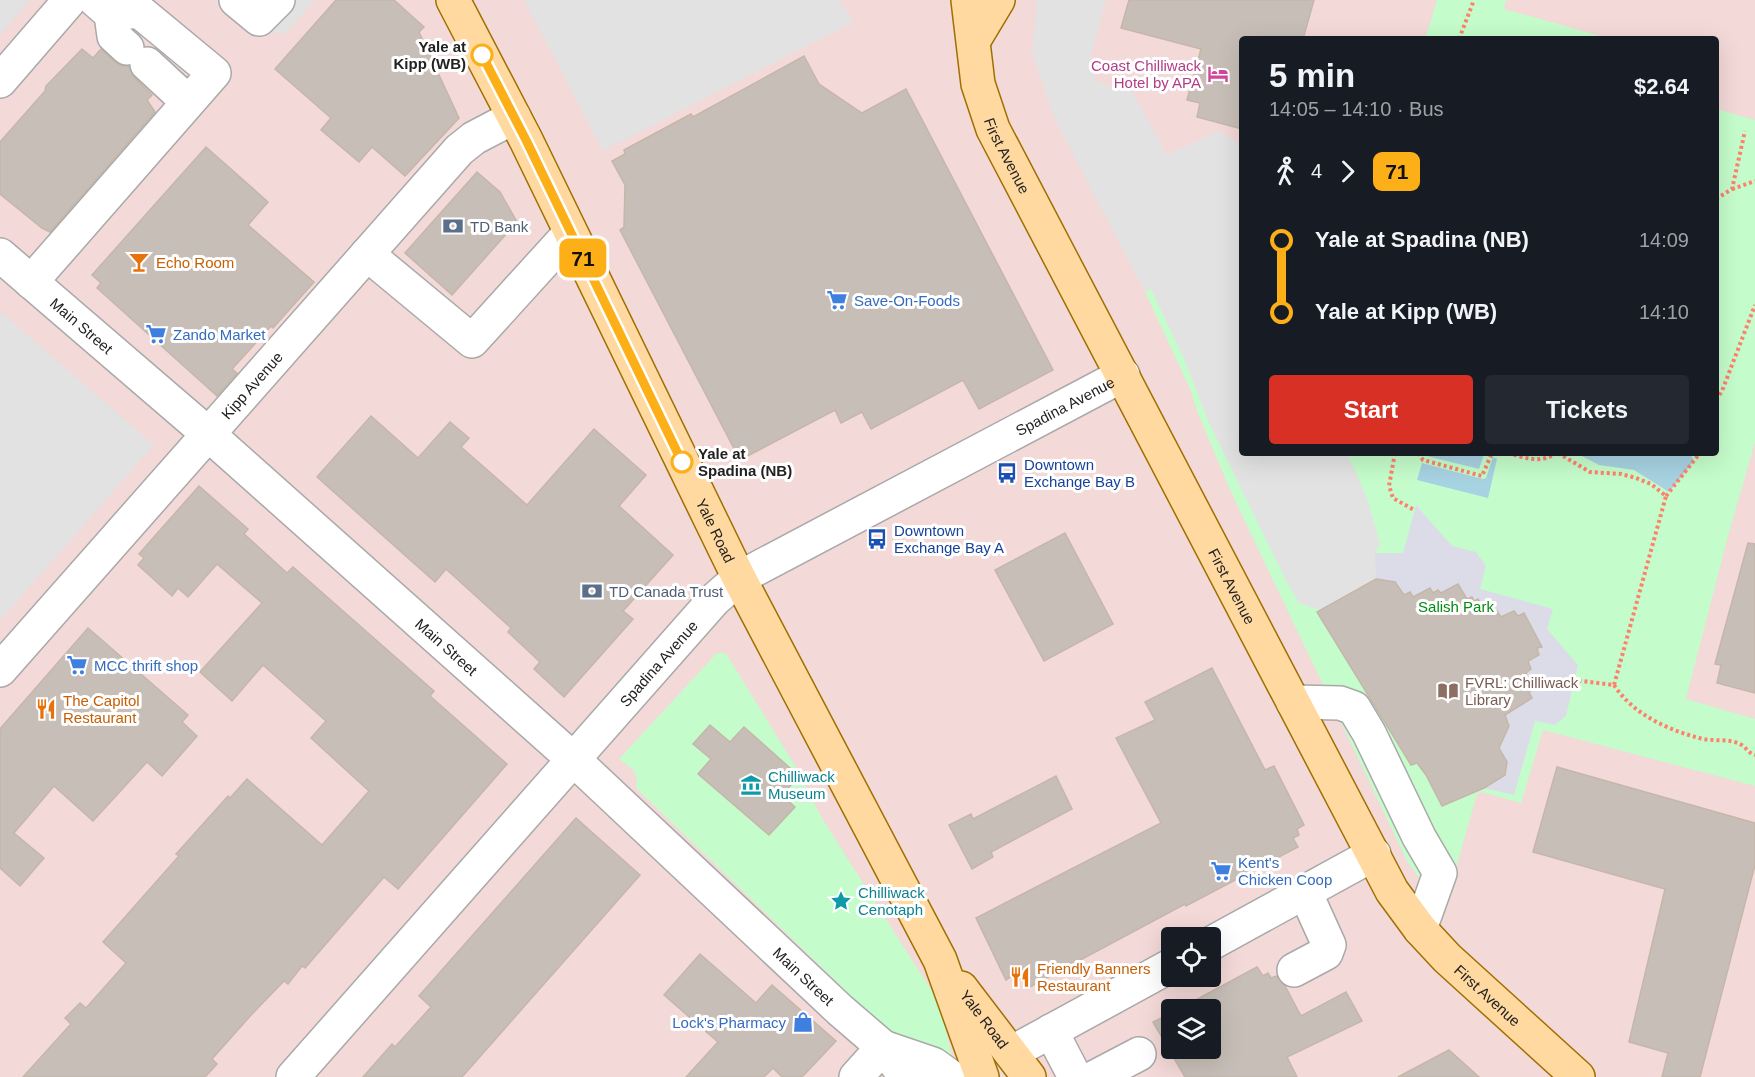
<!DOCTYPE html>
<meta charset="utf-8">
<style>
:root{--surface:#171b24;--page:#242831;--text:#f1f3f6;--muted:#9ea1a6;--accent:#d93025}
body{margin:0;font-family:Arial,sans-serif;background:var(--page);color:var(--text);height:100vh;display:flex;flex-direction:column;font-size:22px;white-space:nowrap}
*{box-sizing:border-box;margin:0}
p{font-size:20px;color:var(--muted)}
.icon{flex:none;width:33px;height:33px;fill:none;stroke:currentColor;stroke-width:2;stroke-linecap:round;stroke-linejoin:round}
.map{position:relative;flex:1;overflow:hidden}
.details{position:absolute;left:1239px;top:36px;width:480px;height:420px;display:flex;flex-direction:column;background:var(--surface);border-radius:6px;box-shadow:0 6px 24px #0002}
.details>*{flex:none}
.badge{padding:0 12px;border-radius:9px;font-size:21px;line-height:39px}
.buttons{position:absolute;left:1161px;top:927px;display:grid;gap:12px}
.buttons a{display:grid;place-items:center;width:60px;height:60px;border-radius:6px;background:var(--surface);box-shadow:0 6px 24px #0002;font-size:30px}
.map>.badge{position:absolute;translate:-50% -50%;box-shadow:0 0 0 3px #fff}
.legs{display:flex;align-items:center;gap:9px;height:66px;padding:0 30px;font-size:20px}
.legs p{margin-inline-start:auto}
.head{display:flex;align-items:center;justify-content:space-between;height:102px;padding:0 30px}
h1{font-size:33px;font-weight:700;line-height:45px}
.button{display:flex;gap:12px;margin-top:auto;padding:12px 30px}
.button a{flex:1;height:69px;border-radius:6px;background:var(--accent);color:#fff;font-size:24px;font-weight:700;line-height:69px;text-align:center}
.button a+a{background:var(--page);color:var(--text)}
ul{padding:0 30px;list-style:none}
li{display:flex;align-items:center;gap:21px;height:72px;font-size:22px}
li i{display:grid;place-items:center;width:9px;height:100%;margin:0 8px;background:currentColor}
li i::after{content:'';width:15px;height:15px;margin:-8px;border:4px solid;border-radius:50%;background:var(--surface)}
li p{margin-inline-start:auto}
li:first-child i{background:linear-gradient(#0000 50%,currentColor 0)}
li:last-child i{background:linear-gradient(currentColor 50%,#0000 0)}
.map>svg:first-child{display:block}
</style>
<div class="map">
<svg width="1755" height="1077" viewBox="0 0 1755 1077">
<rect width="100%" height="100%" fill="#f2efe8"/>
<path fill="#f3d9d7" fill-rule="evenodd" d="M 0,0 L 1755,0 L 1755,1077 L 0,1077 ZM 1242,39 L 1716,39 L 1716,453 L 1242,453 ZM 1172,938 L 1210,938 L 1210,976 L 1172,976 ZM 1172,1010 L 1210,1010 L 1210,1048 L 1172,1048 Z"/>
<g fill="#c5fccb">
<polygon points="1437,0 1506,0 1504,9 1611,39 1425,39"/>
<polygon points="1716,97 1720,110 1755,120 1755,442 1728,536 1686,699 1755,719 1755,786 1543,730 1521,803 1482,792 1477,794 1444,910 1408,863 1230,490 1197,411 1190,389 1145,292 1151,288 1242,453 1716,453"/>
<path d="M 721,652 L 727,655 L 794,764 L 823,820 L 935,996 L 944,1022 L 954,1066 L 886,1035 L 839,984 L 636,788 C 639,770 632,769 619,759 L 716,654 Z"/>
</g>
<g fill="#e2e2e2">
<polygon points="0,0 31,0 0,34"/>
<polygon points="213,0 315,0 285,34 246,27"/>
<polygon points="524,0 839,0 853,22 603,151"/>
<polygon points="1037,0 1106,0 1089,63 1097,82 1117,88 1127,81 1167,155 1218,131 1242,145 1242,453 1347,453 1367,498 1380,544 1375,553 1376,579 1320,610 1299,603 1287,582 1209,423 1185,361 1151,289 1145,292 1055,120 1032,52"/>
<polygon points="0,311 154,445 0,621"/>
</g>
<polygon fill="#dcdce8" points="1416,505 1452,546 1476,552 1486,566 1480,589 1553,609 1547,629 1578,665 1566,716 1555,725 1535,721 1514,795 1484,788 1505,775 1507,762 1495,742 1505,736 1509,727 1505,715 1533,689 1526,673 1531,669 1528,661 1539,655 1537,648 1542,646 1525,614 1518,616 1514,611 1501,617 1497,611 1488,615 1478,599 1474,601 1472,597 1467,599 1458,584 1441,593 1438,590 1433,593 1430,588 1413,597 1410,592 1404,595 1395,582 1376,579 1375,553 1403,553"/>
<g fill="#a7d2e1">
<polygon points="1428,453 1480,453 1484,454 1479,469 1427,456"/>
<polygon points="1576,453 1690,453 1694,461 1669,492 1634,470 1599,465"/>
<polygon points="1493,457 1497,459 1488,498 1417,480 1422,463 1483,479 1486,478"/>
</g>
<g fill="#c7bfb7" stroke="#c5b6a9" stroke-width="1.5">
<polygon points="336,0 394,0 424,27 419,32 459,118 405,176 372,147 359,162 321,130 331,118 275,69"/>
<polygon points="1129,0 1314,0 1303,39 1242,39 1242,129 1197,117 1200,103 1187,100 1201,49 1121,28"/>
<polygon points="82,49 93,58 101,49 115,62 122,66 129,66 134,77 152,95 147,100 155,112 50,232 42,228 0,194 0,142 45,91 46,86"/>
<polygon points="804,56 819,84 862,113 906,89 1053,370 979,409 963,380 871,429 862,412 841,423 835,410 740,460 620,230 624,227 625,185 612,161 625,154 624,150 691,114 693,117"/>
<polygon points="206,147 268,202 248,225 314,282 273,328 271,326 232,369 237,373 217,396 97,288 101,283 92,275"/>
<polygon points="477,172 500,192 517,222 452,295 405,253"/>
<polygon points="371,416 418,458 450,422 469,438 461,447 527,505 594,429 646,475 619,506 673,555 623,611 633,619 564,697 534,669 540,662 508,632 511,628 446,569 435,582 317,477"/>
<polygon points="199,486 248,529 244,534 287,573 293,567 434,691 430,696 507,764 398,889 384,877 305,968 302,966 288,984 284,981 252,1014 212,1059 217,1064 205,1077 23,1077 71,1024 65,1018 80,1003 86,1008 126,963 103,942 179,856 176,854 228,796 230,798 247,779 322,845 369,791 311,738 326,721 263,665 232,701 200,672 262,603 217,564 188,597 178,588 172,596 138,565 144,558 139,554"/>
<polygon points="1065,533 1113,624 1044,661 995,570"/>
<polygon points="1748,543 1755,544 1755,693 1717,683 1721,665 1715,664"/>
<polygon points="1376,579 1395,582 1404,595 1410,592 1413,597 1430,588 1433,593 1438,590 1441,593 1458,584 1467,599 1472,597 1474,601 1478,599 1488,615 1497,611 1501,617 1514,611 1518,616 1524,613 1542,647 1537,648 1539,655 1528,661 1531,669 1526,673 1533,689 1529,692 1532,698 1505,715 1509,726 1499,748 1507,762 1505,775 1484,788 1442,806 1426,775 1417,763 1411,765 1317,612"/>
<polygon points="88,628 188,715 182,722 197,736 162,776 147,762 93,821 54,786 14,833 44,858 20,886 0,868 0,729"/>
<polygon points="1212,668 1265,770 1274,766 1304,825 1297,829 1299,835 1293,838 1298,847 1186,906 1185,904 1028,988 1022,979 1016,982 1013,975 1006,980 976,918 1161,823 1116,738 1155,720 1145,702"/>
<polygon points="710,725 730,742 744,727 799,776 782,795 795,807 769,835 698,774 711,759 693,744"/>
<polygon points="1557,767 1755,823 1755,865 1700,1077 1662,1077 1668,1053 1629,1042 1665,889 1533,852"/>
<polygon points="1056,776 1072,809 991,852 993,857 972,869 949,825 971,814 973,819"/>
<polygon points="576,818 640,875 462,1077 363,1077 392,1044 395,1047 431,1007 419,996"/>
<polygon points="700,954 756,1003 772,985 836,1041 802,1077 782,1077 773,1068 764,1077 686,1077 718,1042 664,995"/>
<polygon points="1257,967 1263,976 1268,973 1271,978 1277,976 1285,986 1301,1016 1346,992 1362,1021 1287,1057 1297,1077 1185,1077 1153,1022 1172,1013 1172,1048 1210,1048 1210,1010 1177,1010"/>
<polygon points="1449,1050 1479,1077 1398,1077"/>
</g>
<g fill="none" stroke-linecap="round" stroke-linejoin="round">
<g stroke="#a9a9a9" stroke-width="36">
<g id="minor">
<polyline points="95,0 111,14 114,36 127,48"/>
<polyline points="236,0 259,19 278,0"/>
<polyline points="147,64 188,102"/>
<polyline points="0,81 70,0"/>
<polyline points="367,254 472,341 570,233"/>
<path id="s1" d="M 0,255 L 207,433 L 573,759 L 840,1010 L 883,1047 L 906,1077"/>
<polyline points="31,282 214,73 139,11 111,14"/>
<path id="s2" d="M 0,670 L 459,150 L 474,138 L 514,117"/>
<polyline points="1293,702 1340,703 1354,708 1369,733 1419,837 1440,873 1420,929"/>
<polyline points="1210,944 1374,854"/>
<polyline points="1294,970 1326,953 1329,945 1305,892"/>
<polyline points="1051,1031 1075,1077"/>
<polyline points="883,1047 933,1064 951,1077"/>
<polyline points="1011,1053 1172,965"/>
<path id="s3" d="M 293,1077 L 714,600 L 739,578 L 1123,375"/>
<polyline points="856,1077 883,1047"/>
<polyline points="1095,1077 1139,1054"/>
</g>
</g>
<g stroke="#9f7000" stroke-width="36">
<g id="major">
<path id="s4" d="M 453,0 L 526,140 L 739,578 L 940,960 L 982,1077"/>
<path id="s5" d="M 968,0 L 978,84 L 993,129 L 1392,891 L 1420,929 L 1447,958 L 1578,1077"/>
<polyline points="974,40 998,0"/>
<path id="s6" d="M 961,988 L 1029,1077"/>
</g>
</g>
<g stroke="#ff806c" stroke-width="4" stroke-dasharray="3 3" stroke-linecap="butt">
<polyline points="1459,39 1474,0"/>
<polyline points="1732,189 1755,181"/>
<polyline points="1716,199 1732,189 1745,131"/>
<polyline points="1716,400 1722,391 1755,305"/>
<polyline points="1395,453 1389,486 1393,498 1414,510"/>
<polyline points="1418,453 1423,460 1482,476 1492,453"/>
<path d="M 1508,453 C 1525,458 1541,464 1556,453"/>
<polyline points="1558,453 1590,472 1621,474 1636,478 1651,484 1666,496 1614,685 1574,680"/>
<polyline points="1666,496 1700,453"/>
<path d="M 1614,685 C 1633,714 1666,729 1699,738 C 1712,742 1728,738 1740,744 C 1746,747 1748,753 1755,755"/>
</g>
<use href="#minor" stroke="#fff" stroke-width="33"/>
<use href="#major" stroke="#ffd9a0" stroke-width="33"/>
</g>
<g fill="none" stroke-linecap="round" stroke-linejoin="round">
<g stroke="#fff" stroke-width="14">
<polyline id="line-1" points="482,55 526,140 682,462"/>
</g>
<use href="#line-1" stroke="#fcaf17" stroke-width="9"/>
</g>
<defs>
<g id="hotel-bare" transform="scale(1.62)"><path d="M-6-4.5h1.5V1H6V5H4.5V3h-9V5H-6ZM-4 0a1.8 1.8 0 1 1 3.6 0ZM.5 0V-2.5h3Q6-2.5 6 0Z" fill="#d1479c" stroke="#fff" stroke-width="2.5" paint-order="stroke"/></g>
<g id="bank-bare" transform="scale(1.62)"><path d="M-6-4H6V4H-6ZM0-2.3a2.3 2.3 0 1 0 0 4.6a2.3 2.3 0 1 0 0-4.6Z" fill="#5c6f8a" stroke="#fff" stroke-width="2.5" paint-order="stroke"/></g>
<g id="bar-bare" transform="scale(1.62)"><path d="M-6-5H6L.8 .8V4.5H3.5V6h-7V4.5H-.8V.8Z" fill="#e8710a" stroke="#fff" stroke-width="2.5" paint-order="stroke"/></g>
<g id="supermarket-bare" transform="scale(1.62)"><path d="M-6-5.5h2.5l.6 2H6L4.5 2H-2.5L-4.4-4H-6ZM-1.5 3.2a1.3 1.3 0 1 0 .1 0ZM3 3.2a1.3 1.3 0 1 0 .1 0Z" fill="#3f7fe0" stroke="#fff" stroke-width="2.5" paint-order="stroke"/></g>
<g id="bus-bare" transform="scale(1.62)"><path d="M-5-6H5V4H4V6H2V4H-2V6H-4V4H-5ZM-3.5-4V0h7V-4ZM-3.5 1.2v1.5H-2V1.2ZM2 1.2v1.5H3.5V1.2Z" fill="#1a4fb4" stroke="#fff" stroke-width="2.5" paint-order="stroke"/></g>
<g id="library-bare" transform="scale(1.62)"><path d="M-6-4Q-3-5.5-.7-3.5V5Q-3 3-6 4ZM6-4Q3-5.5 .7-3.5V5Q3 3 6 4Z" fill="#8d6e63" stroke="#fff" stroke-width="2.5" paint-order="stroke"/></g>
<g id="restaurant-bare" transform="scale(1.62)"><path d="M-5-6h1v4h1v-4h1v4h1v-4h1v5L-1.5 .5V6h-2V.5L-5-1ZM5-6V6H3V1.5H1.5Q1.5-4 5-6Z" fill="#e8710a" stroke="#fff" stroke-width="2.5" paint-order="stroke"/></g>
<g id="museum-bare" transform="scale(1.62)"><path d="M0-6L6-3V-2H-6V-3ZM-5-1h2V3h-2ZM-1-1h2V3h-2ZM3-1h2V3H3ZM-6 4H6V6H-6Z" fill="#0f9aa8" stroke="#fff" stroke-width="2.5" paint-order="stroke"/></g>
<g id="sight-bare" transform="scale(1.62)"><path d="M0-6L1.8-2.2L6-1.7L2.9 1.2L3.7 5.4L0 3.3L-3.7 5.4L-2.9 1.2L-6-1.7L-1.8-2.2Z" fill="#0f9aa8" stroke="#fff" stroke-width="2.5" paint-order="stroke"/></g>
<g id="shop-bare" transform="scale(1.62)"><path d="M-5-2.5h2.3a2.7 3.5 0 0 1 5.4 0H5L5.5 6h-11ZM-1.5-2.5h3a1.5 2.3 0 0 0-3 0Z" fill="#3f7fe0" stroke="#fff" stroke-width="2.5" paint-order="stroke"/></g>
</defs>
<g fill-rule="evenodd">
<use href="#hotel-bare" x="1218" y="74"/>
<use href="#bank-bare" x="453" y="226"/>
<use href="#bar-bare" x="139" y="262"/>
<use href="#supermarket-bare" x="837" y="300"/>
<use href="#supermarket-bare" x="156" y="334"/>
<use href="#bus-bare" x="1007" y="473"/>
<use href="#bus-bare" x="877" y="539"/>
<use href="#bank-bare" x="592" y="591"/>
<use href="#supermarket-bare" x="77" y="665"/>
<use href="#library-bare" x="1448" y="691"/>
<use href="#restaurant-bare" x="46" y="709"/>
<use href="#museum-bare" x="751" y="785"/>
<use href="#supermarket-bare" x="1221" y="871"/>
<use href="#sight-bare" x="841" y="901"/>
<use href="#restaurant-bare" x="1020" y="977"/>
<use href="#shop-bare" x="803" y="1022"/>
</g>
<g fill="#fff" stroke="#fcaf17" stroke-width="3">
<circle cx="482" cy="55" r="10"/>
<circle cx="682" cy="462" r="10"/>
</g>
<g text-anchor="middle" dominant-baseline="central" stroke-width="6" stroke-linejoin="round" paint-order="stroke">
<g font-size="15" font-weight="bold" fill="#222" stroke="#fff" text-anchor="end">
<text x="466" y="46">Yale at<tspan x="466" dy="17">Kipp (WB)</tspan></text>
<text x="698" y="453" text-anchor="start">Yale at<tspan x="698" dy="17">Spadina (NB)</tspan></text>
</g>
<g font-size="15" fill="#b23c85" stroke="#fff" text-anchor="end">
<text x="1201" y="65">Coast Chilliwack<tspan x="1201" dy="17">Hotel by APA</tspan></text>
</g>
<g font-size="15" fill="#222" stroke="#fff">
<text stroke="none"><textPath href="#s5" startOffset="162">First Avenue</textPath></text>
<text stroke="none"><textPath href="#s1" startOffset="108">Main Street</textPath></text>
<text stroke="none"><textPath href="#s2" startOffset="380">Kipp Avenue</textPath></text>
<text stroke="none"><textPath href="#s3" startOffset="1038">Spadina Avenue</textPath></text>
<text stroke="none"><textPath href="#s4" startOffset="592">Yale Road</textPath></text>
<text stroke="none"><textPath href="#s5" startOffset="648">First Avenue</textPath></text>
<text stroke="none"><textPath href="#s1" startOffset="594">Main Street</textPath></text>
<text stroke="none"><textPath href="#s3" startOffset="552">Spadina Avenue</textPath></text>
<text stroke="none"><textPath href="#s1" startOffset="1080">Main Street</textPath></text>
<text stroke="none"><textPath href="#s5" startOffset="1134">First Avenue</textPath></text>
<text stroke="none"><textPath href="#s6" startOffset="39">Yale Road</textPath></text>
</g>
<g font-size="15" fill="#4e5e75" stroke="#fff" text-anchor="start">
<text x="470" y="226">TD Bank</text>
<text x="609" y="591">TD Canada Trust</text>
</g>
<g font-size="15" fill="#c56008" stroke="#fff" text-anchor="start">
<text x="156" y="262">Echo Room</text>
<text x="63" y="700">The Capitol<tspan x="63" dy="17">Restaurant</tspan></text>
<text x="1037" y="968">Friendly Banners<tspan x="1037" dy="17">Restaurant</tspan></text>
</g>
<g font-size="15" fill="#366cbe" stroke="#fff" text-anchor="start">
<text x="854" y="300">Save-On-Foods</text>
<text x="173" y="334">Zando Market</text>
<text x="94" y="665">MCC thrift shop</text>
<text x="1238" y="862">Kent's<tspan x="1238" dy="17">Chicken Coop</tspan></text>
<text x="786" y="1022" text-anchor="end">Lock's Pharmacy</text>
</g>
<g font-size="15" fill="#164399" stroke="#fff" text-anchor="start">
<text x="1024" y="464">Downtown<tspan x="1024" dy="17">Exchange Bay B</tspan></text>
<text x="894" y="530">Downtown<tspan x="894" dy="17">Exchange Bay A</tspan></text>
</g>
<g font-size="15" fill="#068915" stroke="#fff">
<text x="1456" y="606">Salish Park</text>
</g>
<g font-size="15" fill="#785e54" stroke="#fff" text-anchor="start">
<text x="1465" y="682">FVRL: Chilliwack<tspan x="1465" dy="17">Library</tspan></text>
</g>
<g font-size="15" fill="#0d838f" stroke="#fff" text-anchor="start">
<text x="768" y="776">Chilliwack<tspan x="768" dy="17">Museum</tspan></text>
<text x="858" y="892">Chilliwack<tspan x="858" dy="17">Cenotaph</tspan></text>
</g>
</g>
</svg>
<div class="buttons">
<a><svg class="icon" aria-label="locate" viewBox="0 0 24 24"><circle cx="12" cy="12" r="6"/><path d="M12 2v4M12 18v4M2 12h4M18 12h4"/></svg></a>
<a><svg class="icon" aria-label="layers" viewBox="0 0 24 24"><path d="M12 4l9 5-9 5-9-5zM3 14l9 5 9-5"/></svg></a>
</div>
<b class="badge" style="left:583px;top:258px;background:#fcaf17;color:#111">71</b>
<section class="details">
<div class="head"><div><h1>5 min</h1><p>14:05 – 14:10 · Bus</p></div><b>$2.64</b></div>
<div class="legs"><svg class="icon" aria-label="walk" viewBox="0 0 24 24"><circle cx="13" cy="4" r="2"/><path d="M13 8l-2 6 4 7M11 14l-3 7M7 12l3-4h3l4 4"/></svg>4<svg class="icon" aria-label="forward" viewBox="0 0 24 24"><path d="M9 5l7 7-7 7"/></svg><b class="badge" style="background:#fcaf17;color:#111">71</b></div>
<ul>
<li><i style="color:#fcaf17"></i><b>Yale at Spadina (NB)</b><p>14:09</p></li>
<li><i style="color:#fcaf17"></i><b>Yale at Kipp (WB)</b><p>14:10</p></li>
</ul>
<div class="button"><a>Start</a><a>Tickets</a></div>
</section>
</div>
